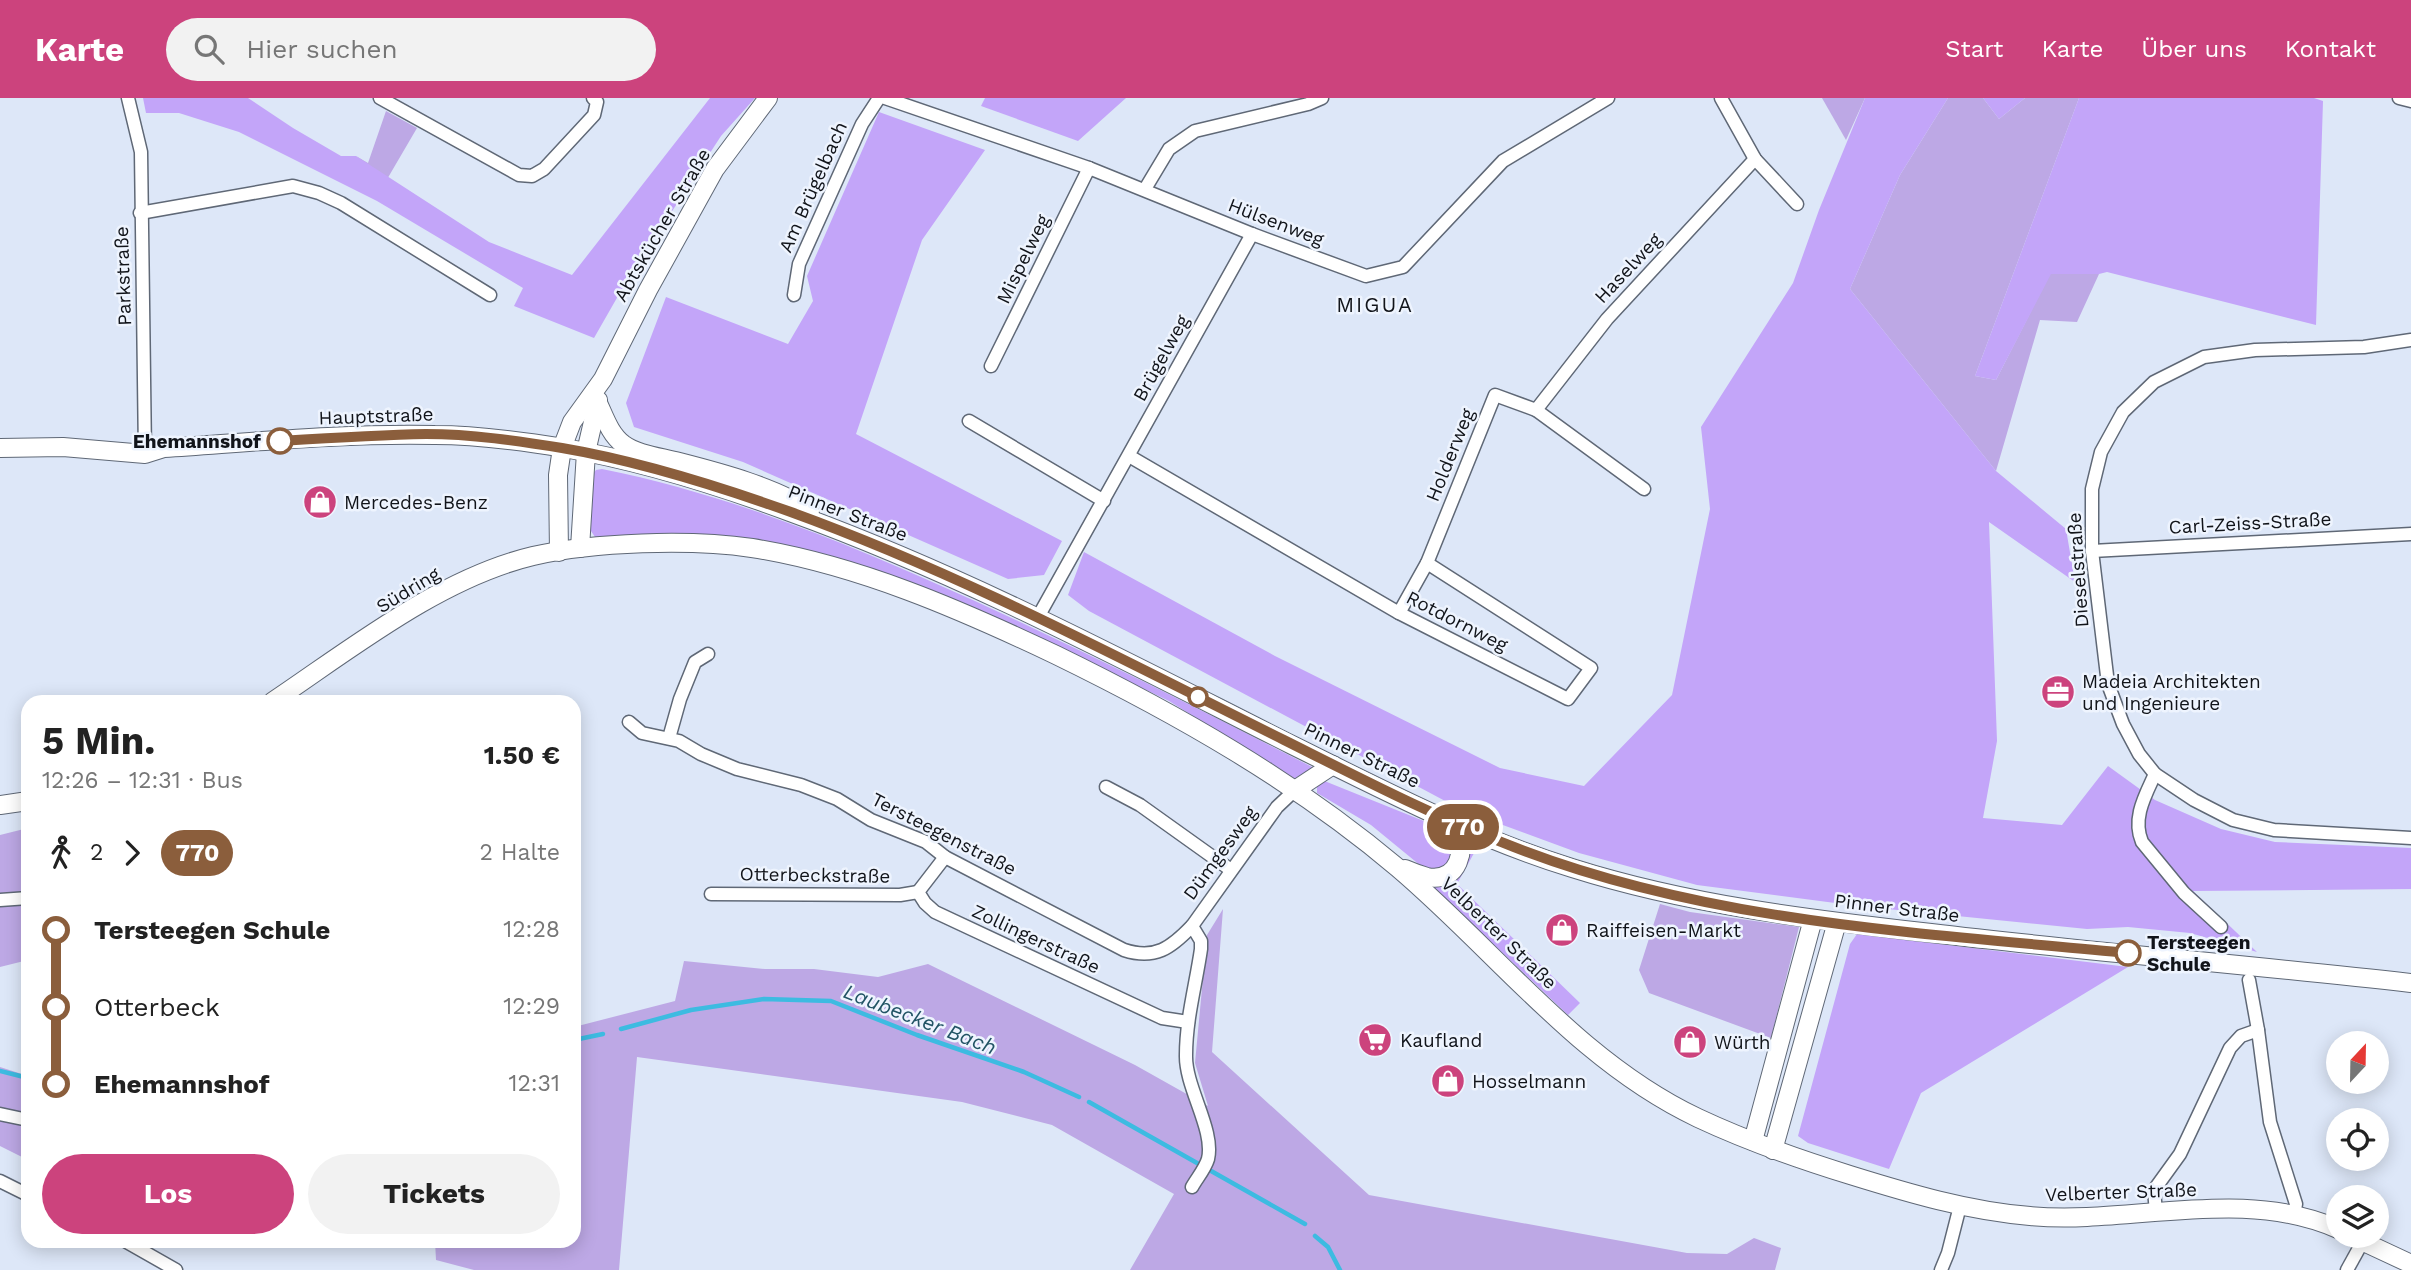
<!DOCTYPE html>
<html lang="de">
<meta charset="utf-8">
<style>
:root{--surface:#fff;--page:#f2f2f2;--text:#222;--muted:#767676;--accent:#cc437d}
body{margin:0;font-family:"Work Sans",sans-serif;background:var(--page);color:var(--text);height:100vh;display:flex;flex-direction:column;font-size:26px;white-space:nowrap}
*{box-sizing:border-box;margin:0}
p{font-size:23px;color:var(--muted)}
.icon{flex:none;width:38px;height:38px;fill:none;stroke:currentColor;stroke-width:2;stroke-linecap:round;stroke-linejoin:round}
.map{position:relative;flex:1;overflow:hidden}
.side{position:absolute;left:21px;top:597px;width:560px;height:553px;display:flex;flex-direction:column;background:var(--surface);border-radius:21px;box-shadow:0 4px 18px #0003}
.side>*{flex:none}
.badge{padding:0 14px;border-radius:23px;font-size:24px;line-height:46px}
.needle{width:46px;rotate:22deg}
.fabs{position:absolute;left:2326px;top:933px;display:grid;gap:14px}
.fabs a{display:grid;place-items:center;width:63px;height:63px;border-radius:50%;background:var(--surface);box-shadow:0 4px 18px #0003;font-size:35px}
.map>.badge{position:absolute;translate:-50% -50%;box-shadow:0 0 0 4px #fff}
.legs{display:flex;align-items:center;gap:10px;height:77px;padding:0 21px;font-size:23px}
.legs p{margin-inline-start:auto}
.summary{display:flex;align-items:center;justify-content:space-between;height:119px;padding:0 21px}
h1{font-size:38px;font-weight:700;line-height:52px}
.primary-button{display:flex;gap:14px;margin-top:auto;padding:14px 21px}
.primary-button a{flex:1;height:80px;border-radius:42px;background:var(--accent);color:#fff;font-size:28px;font-weight:700;line-height:80px;text-align:center}
.primary-button a+a{background:var(--page);color:var(--text)}
ul{padding:0 21px;list-style:none}
li{display:flex;align-items:center;gap:24px;height:77px;font-size:26px}
li i{display:grid;place-items:center;width:10px;height:100%;margin:0 9px;background:currentColor}
li i::after{content:'';width:18px;height:18px;margin:-9px;border:5px solid;border-radius:50%;background:var(--surface)}
li p{margin-inline-start:auto}
li:first-child i{background:linear-gradient(#0000 50%,currentColor 0)}
li:last-child i{background:linear-gradient(currentColor 50%,#0000 0)}
header{display:flex;align-items:center;gap:42px;box-sizing:border-box;height:98px;padding:0 35px;background:var(--accent);color:#fff}
header strong{font-size:33px}
nav{display:flex;gap:38px;margin-inline-start:auto;font-size:24px}
.search{width:490px;height:63px;background:var(--page);display:flex;align-items:center;gap:18px;box-sizing:border-box;padding:0 24px;border-radius:38px;color:var(--muted);font-size:26px}
.map>svg:first-child{display:block}
</style>
<header>
<strong>Karte</strong>
<div class="search"><svg class="icon" aria-label="search" viewBox="0 0 24 24"><circle cx="10" cy="10" r="6"/><path d="M15 15l6 6"/></svg>Hier suchen</div>
<nav><a>Start</a><a>Karte</a><a>Über uns</a><a>Kontakt</a></nav>
</header>
<div class="map">
<svg width="2411" height="1172" viewBox="0 0 2411 1172">
<rect width="100%" height="100%" fill="#dde7f8"/>
<g fill="#bda8e5">
<polygon points="1822,0 1865,0 1846,42"/>
<polygon points="1948,0 1983,0 1999,21 2025,0 2079,0 1975,278 1996,282 2050,176 2099,176 2077,224 2040,222 1996,373 1850,191 1900,77"/>
<polygon points="386,13 417,30 386,83 356,58 368,65"/>
<polygon points="28,730 28,862 0,869 0,737"/>
<polygon points="1660,806 1690,814 1799,829 1771,940 1649,895 1639,872"/>
<polygon points="1223,811 1212,954 1369,1097 1687,1155 1727,1156 1754,1140 1781,1150 1775,1172 1130,1172 1174,1096 1052,1027 962,1004 637,959 619,1172 474,1172 436,1162 435,1143 574,1143 574,929 675,903 684,863 765,871 814,871 878,879 928,866 1135,967 1208,1008 1195,965 1207,837"/>
<polygon points="0,969 28,978 28,1062 0,1048"/>
</g>
<g fill="#c3a5f9">
<polygon points="143,0 248,0 293,30 341,58 356,58 489,144 572,177 710,0 755,0 721,38 626,184 594,240 514,208 523,190 377,103 239,34 179,15 146,15"/>
<polygon points="985,0 1126,0 1078,43 981,8"/>
<polygon points="1865,0 1948,0 1900,77 1850,191 1996,373 2066,431 2075,484 1989,424 1997,643 1983,720 2062,727 2108,668 2155,702 2221,731 2275,744 2411,750 2411,791 2193,793 2257,854 2190,835 2128,829 2087,831 1858,808 1697,787 1579,755 1462,712 1089,513 1068,497 1084,454 1275,558 1500,670 1584,688 1672,597 1710,411 1701,329 1793,185 1819,112"/>
<polygon points="1983,0 2025,0 1999,21"/>
<polygon points="2079,0 2314,0 2323,3 2316,227 2107,174 2099,176 2051,176 1996,282 1975,278"/>
<polygon points="879,14 985,52 922,142 856,336 1062,443 1044,477 1008,481 743,364 634,329 626,305 666,199 788,246 813,203 807,178"/>
<path d="M 602,371 C 732,397 854,448 975,503 C 1090,556 1203,613 1316,671 L 1305,674 L 1294,681 L 1169,603 L 1024,533 L 925,490 L 829,457 L 782,446 L 723,439 L 605,442 L 595,439 L 591,433 L 592,377 L 596,372 Z"/>
<path d="M 1322,682 L 1451,734 C 1457,749 1455,755 1446,769 L 1431,772 L 1421,768 L 1371,727 L 1317,695 L 1317,685 Z"/>
<polygon points="1467,740 1479,746 1457,786 1580,905 1568,917 1426,783 1442,784"/>
<polygon points="1857,836 2128,869 1921,995 1889,1071 1808,1045 1798,1038 1850,846"/>
</g>
<g fill="none" stroke-linecap="round" stroke-linejoin="round">
<g stroke="#3dbbe1" stroke-width="4.5">
<polyline points="621,931 691,912 764,901 831,903 917,937 1024,974 1079,999"/>
<polyline points="574,942 603,936"/>
<polyline points="0,973 28,980"/>
<polyline points="1089,1004 1305,1126"/>
<polyline points="1315,1138 1328,1149 1340,1172"/>
</g>
<g stroke="#5f6876" stroke-width="15">
<g id="street">
<polyline points="128,0 141,54 145,356"/>
<polyline points="380,0 519,77 532,78 544,71 594,17 597,4 593,0"/>
<polyline points="885,0 1089,70 1252,136 1366,178 1403,169 1503,63 1608,0"/>
<polyline points="1721,0 1755,61 1797,106"/>
<polyline points="2399,0 2411,3"/>
<polyline points="1145,91 1169,51 1195,33 1308,6 1322,0"/>
<polyline points="140,115 293,88 319,95 341,105 490,197"/>
<polyline points="794,197 799,166 862,26 879,0"/>
<polyline points="2411,242 2364,249 2255,252 2204,259 2154,284 2123,314 2101,354 2092,391 2092,453 2108,586 2123,626 2139,656 2155,676 2194,702 2233,722 2274,732 2411,740"/>
<polyline points="991,268 1089,70"/>
<polyline points="1536,312 1607,221 1755,61"/>
<polyline points="969,323 1104,403"/>
<polyline points="1129,358 1399,515 1568,601 1591,570 1427,465"/>
<polyline points="2092,453 2411,436"/>
<polyline points="1399,515 1427,465 1495,297 1536,312 1644,391"/>
<polyline points="1038,519 1252,136"/>
<path d="M 629,624 L 642,635 L 679,643 L 701,656 L 737,671 L 801,687 L 837,701 L 871,722 L 926,744 L 945,759 L 1124,852 C 1155,862 1171,850 1192,828"/>
<polyline points="669,640 680,601 695,564 708,556"/>
<path d="M 2155,676 C 2145,698 2132,720 2142,744 L 2184,795 L 2221,829"/>
<polyline points="1106,689 1140,707 1231,772"/>
<polyline points="945,759 918,794 925,805 935,814 1162,920 1188,924"/>
<polyline points="711,796 900,797 918,794"/>
<polyline points="0,802 28,800"/>
<polyline points="2249,882 2258,932 2270,1024 2296,1106 2294,1116"/>
<polyline points="0,1016 28,1022"/>
<polyline points="0,1083 28,1097"/>
<path d="M 1192,1089 C 1197,1080 1205,1071 1208,1061 C 1215,1032 1185,989 1186,957 C 1186,921 1196,886 1201,851 L 1201,843 L 1192,828 L 1277,709 L 1295,692"/>
<polyline points="2156,1114 2154,1092 2180,1056 2230,950 2241,938 2258,932"/>
<polyline points="125,1143 176,1172"/>
<polyline points="1941,1172 1948,1155 1960,1108"/>
<polyline points="2347,1172 2363,1143"/>
</g>
</g>
<g stroke="#5f6876" stroke-width="20">
<g id="secondary">
<path d="M 598,305 C 605,320 610,336 623,346 C 638,357 661,359 679,364 C 718,374 779,390 810,413"/>
<path d="M 0,350 L 63,349 L 145,356 L 164,350 C 254,344 345,335 435,337 C 478,337 521,343 564,350 C 641,363 717,387 790,414 C 964,477 1127,564 1292,647 C 1383,692 1475,740 1572,770 C 1689,807 1809,821 1931,835 C 2091,854 2251,867 2411,885"/>
<polyline points="580,450 586,354 598,302"/>
<polyline points="559,454 558,377 562,350 572,324 603,281 648,192 715,71 768,0"/>
<path d="M 272,604 C 351,551 440,480 533,458 C 595,444 689,441 752,450 C 858,467 959,511 1056,557 C 1177,616 1295,683 1398,770 C 1497,854 1579,964 1698,1020 C 1747,1043 1798,1061 1850,1077 C 1908,1095 1968,1113 2030,1118 C 2132,1127 2240,1088 2338,1131"/>
<polyline points="1295,692 1333,667"/>
<polyline points="0,707 28,703"/>
<path d="M 1405,771 C 1412,774 1420,777 1427,779 C 1461,785 1464,751 1460,728"/>
<polyline points="1753,1043 1813,821"/>
<polyline points="1773,1052 1837,824"/>
<polyline points="2351,1138 2411,1166"/>
</g>
</g>
<use href="#street" stroke="#fff" stroke-width="12"/>
<use href="#secondary" stroke="#fff" stroke-width="18"/>
</g>
<g fill="none" stroke-linecap="round" stroke-linejoin="round">
<g stroke="#fff" stroke-width="16">
<path id="line-1" d="M 280,343 C 329,340 378,337 426,336 C 472,336 518,343 562,350 C 639,363 715,387 788,413 C 960,475 1121,561 1284,642 C 1360,680 1435,719 1514,749 C 1709,825 1922,835 2128,855"/>
</g>
<use href="#line-1" stroke="#8b5e3c" stroke-width="10"/>
</g>
<defs>
<g id="shop-disc" transform="scale(1.75)"><circle r="9.5" fill="#cc437d" stroke="#eef4fe"/><path d="M-5-2.5h2.3a2.7 3.5 0 0 1 5.4 0H5L5.5 6h-11ZM-1.5-2.5h3a1.5 2.3 0 0 0-3 0Z" fill="#fff"/></g>
<g id="office-disc" transform="scale(1.75)"><circle r="9.5" fill="#cc437d" stroke="#eef4fe"/><path d="M-6-3h4V-5.5h4V-3h4V5H-6ZM-1-4.5V-3h2v-1.5ZM-6 0V1H6V0Z" fill="#fff"/></g>
<g id="supermarket-disc" transform="scale(1.75)"><circle r="9.5" fill="#cc437d" stroke="#eef4fe"/><path d="M-6-5.5h2.5l.6 2H6L4.5 2H-2.5L-4.4-4H-6ZM-1.5 3.2a1.3 1.3 0 1 0 .1 0ZM3 3.2a1.3 1.3 0 1 0 .1 0Z" fill="#fff"/></g>
</defs>
<g fill-rule="evenodd">
<use href="#shop-disc" x="320" y="404"/>
<use href="#office-disc" x="2058" y="594"/>
<use href="#shop-disc" x="1562" y="832"/>
<use href="#supermarket-disc" x="1375" y="942"/>
<use href="#shop-disc" x="1690" y="944"/>
<use href="#shop-disc" x="1448" y="983"/>
</g>
<g fill="#fff" stroke="#8b5e3c" stroke-width="3.5">
<circle cx="280" cy="343" r="12"/>
<circle cx="1198" cy="599" r="9"/>
<circle cx="2128" cy="855" r="12"/>
</g>
<g text-anchor="middle" dominant-baseline="central" stroke-width="5" stroke-linejoin="round" paint-order="stroke">
<g font-size="19" fill="#11141a" stroke="#eef4fe">
<text transform="translate(813 89) rotate(-66)">Am Brügelbach</text>
<text transform="translate(1276 124) rotate(21)">Hülsenweg</text>
<text transform="translate(662 127) rotate(-60)">Abtskücher Straße</text>
<text transform="translate(1023 161) rotate(-64)">Mispelweg</text>
<text transform="translate(1628 170) rotate(-47)">Haselweg</text>
<text transform="translate(123 178) rotate(-92)">Parkstraße</text>
<text transform="translate(1161 260) rotate(-61)">Brügelweg</text>
<text transform="translate(376 318) rotate(-2)">Hauptstraße</text>
<text transform="translate(1450 357) rotate(-68)">Holderweg</text>
<text transform="translate(848 415) rotate(21)">Pinner Straße</text>
<text transform="translate(2250 425) rotate(-3)">Carl-Zeiss-Straße</text>
<text transform="translate(2078 472) rotate(-94)">Dieselstraße</text>
<text transform="translate(408 492) rotate(-31)">Südring</text>
<text transform="translate(1457 523) rotate(27)">Rotdornweg</text>
<text transform="translate(1362 657) rotate(26)">Pinner Straße</text>
<text transform="translate(944 736) rotate(27)">Tersteegenstraße</text>
<text transform="translate(1220 755) rotate(-54)">Dümgesweg</text>
<text transform="translate(815 777) rotate(1)">Otterbeckstraße</text>
<text transform="translate(1897 810) rotate(7)">Pinner Straße</text>
<text transform="translate(1499 835) rotate(44)">Velberter Straße</text>
<text transform="translate(1036 841) rotate(25)">Zollingerstraße</text>
<text transform="translate(2121 1094) rotate(-2)">Velberter Straße</text>
</g>
<g font-size="19" font-weight="bold" fill="#11141a" stroke="#eef4fe" text-anchor="end">
<text x="261" y="343">Ehemannshof</text>
<text x="2147" y="844" text-anchor="start">Tersteegen<tspan x="2147" dy="22">Schule</tspan></text>
</g>
<g font-size="19" fill="#11141a" stroke="#eef4fe" text-anchor="start">
<text x="344" y="404">Mercedes-Benz</text>
<text x="2082" y="583">Madeia Architekten<tspan x="2082" dy="22">und Ingenieure</tspan></text>
<text x="1586" y="832">Raiffeisen-Markt</text>
<text x="1400" y="942">Kaufland</text>
<text x="1714" y="944">Würth</text>
<text x="1472" y="983">Hosselmann</text>
</g>
<g font-size="21" letter-spacing="2" fill="#11141a" stroke="#eef4fe">
<text x="1375" y="206">MIGUA</text>
</g>
<g font-size="21" font-style="italic" fill="#225465" stroke="#eef4fe">
<text transform="translate(920 921) rotate(21)">Laubecker Bach</text>
</g>
</g>
</svg>
<div class="fabs">
<a><svg class="needle" viewBox="-14 -14 28 28"><path d="M0-13l5 13h-10z" fill="#e53935"/><path d="M0 13l5-13h-10z" fill="#767676"/></svg></a>
<a><svg class="icon" aria-label="locate" viewBox="0 0 24 24"><circle cx="12" cy="12" r="6"/><path d="M12 2v4M12 18v4M2 12h4M18 12h4"/></svg></a>
<a><svg class="icon" aria-label="layers" viewBox="0 0 24 24"><path d="M12 4l9 5-9 5-9-5zM3 14l9 5 9-5"/></svg></a>
</div>
<b class="badge" style="left:1463px;top:729px;background:#8b5e3c;color:#fff">770</b>
<section class="side">
<div class="summary"><div><h1>5 Min.</h1><p>12:26 – 12:31 · Bus</p></div><b>1.50 €</b></div>
<div class="legs"><svg class="icon" aria-label="walk" viewBox="0 0 24 24"><circle cx="13" cy="4" r="2"/><path d="M13 8l-2 6 4 7M11 14l-3 7M7 12l3-4h3l4 4"/></svg>2<svg class="icon" aria-label="forward" viewBox="0 0 24 24"><path d="M9 5l7 7-7 7"/></svg><b class="badge" style="background:#8b5e3c;color:#fff">770</b><p>2 Halte</p></div>
<ul>
<li><i style="color:#8b5e3c"></i><b>Tersteegen Schule</b><p>12:28</p></li>
<li><i style="color:#8b5e3c"></i><span>Otterbeck</span><p>12:29</p></li>
<li><i style="color:#8b5e3c"></i><b>Ehemannshof</b><p>12:31</p></li>
</ul>
<div class="primary-button"><a>Los</a><a>Tickets</a></div>
</section>
</div>
